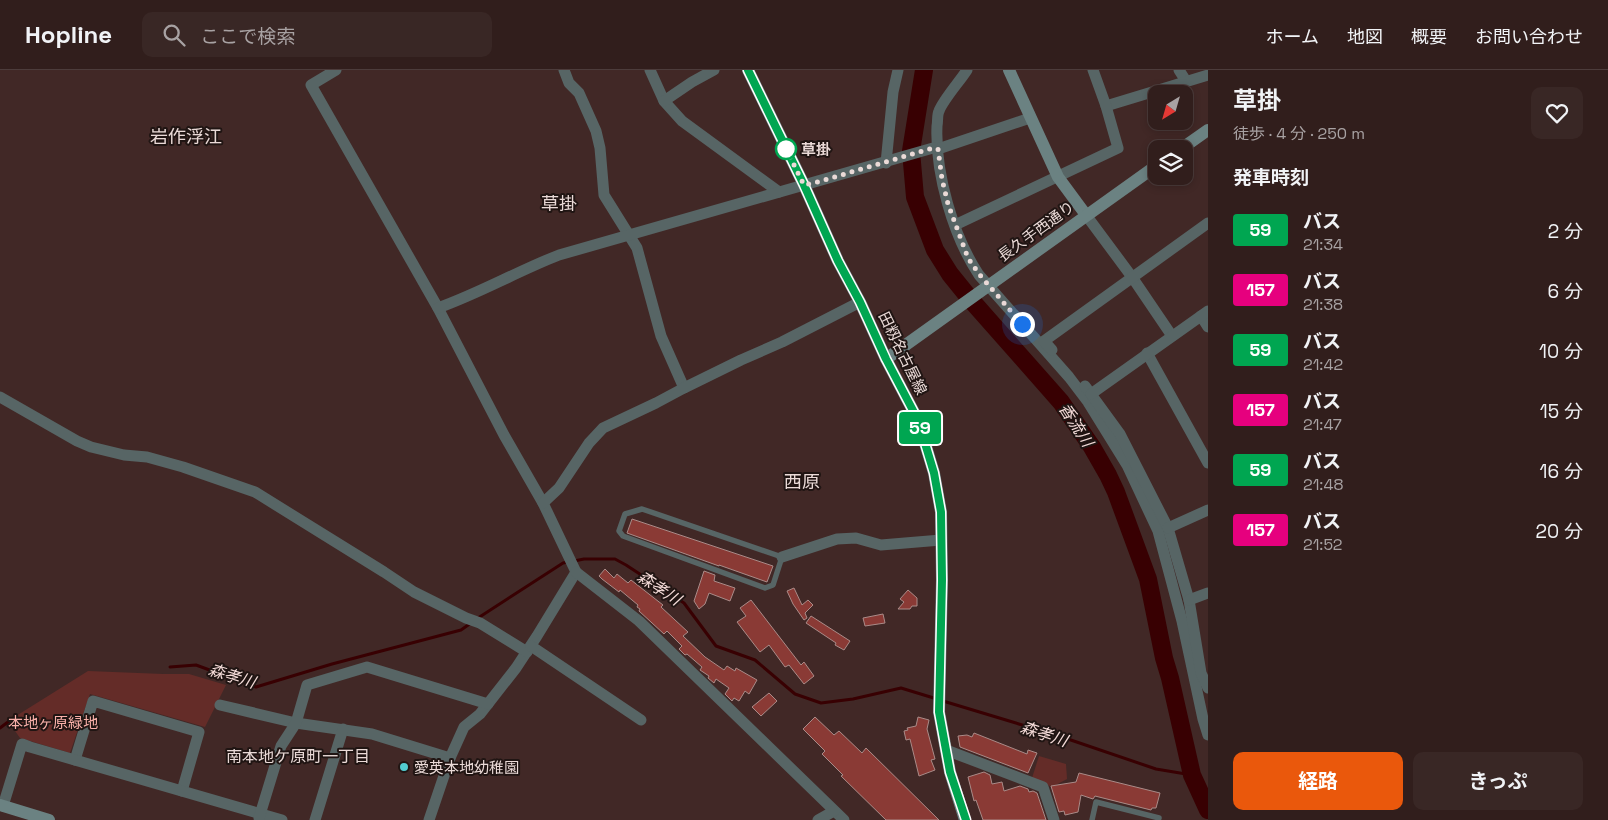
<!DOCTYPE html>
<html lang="ja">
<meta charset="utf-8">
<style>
:root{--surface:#311e1c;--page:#392725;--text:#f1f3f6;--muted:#a8a2a3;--line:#4c3c3b;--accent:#ea580c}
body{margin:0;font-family:"Space Grotesk","Noto Sans JP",sans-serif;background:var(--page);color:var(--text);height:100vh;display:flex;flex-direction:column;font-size:19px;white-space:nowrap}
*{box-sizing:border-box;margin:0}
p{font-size:16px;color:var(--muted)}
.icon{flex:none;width:28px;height:28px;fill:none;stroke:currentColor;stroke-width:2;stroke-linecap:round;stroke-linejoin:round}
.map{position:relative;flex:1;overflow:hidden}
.details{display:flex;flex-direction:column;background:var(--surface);width:400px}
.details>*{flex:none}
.badge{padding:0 10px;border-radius:4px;font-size:18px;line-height:32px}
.needle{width:32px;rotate:217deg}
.buttons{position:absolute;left:1148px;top:15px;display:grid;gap:10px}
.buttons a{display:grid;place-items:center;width:45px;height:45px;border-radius:10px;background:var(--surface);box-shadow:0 2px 8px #0003,0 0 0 1px var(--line);font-size:25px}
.you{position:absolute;width:25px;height:25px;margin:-12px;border:4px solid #fff;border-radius:50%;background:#1a73e8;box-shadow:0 0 0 8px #1a73e833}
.map>.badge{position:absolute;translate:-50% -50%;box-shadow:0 0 0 2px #fff}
h2{padding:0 25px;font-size:19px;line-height:45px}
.round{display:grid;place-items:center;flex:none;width:52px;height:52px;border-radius:10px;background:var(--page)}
.head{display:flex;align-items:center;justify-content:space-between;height:85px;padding:0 25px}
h1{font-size:24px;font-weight:700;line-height:38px}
.primary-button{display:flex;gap:10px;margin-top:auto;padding:10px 25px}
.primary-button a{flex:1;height:58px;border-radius:10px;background:var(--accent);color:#fff;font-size:20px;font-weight:700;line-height:58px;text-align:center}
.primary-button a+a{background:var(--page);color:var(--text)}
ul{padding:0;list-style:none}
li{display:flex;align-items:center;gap:15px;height:60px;padding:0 25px}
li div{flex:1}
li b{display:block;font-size:19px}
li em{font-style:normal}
li .badge{min-width:55px;font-weight:700;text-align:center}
header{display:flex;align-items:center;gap:30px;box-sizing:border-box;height:70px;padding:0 25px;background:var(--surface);border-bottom:1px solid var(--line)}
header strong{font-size:24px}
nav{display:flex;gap:28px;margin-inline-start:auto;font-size:18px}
.search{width:350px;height:45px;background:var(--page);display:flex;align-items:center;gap:12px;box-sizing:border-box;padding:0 18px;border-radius:10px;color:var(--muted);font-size:19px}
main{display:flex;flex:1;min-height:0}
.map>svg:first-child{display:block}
</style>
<header>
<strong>Hopline</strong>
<div class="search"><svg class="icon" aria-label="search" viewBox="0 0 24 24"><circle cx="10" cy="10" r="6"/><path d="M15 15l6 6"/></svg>ここで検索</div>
<nav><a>ホーム</a><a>地図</a><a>概要</a><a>お問い合わせ</a></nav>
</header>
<main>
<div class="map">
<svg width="1208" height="750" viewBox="0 0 1208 750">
<rect width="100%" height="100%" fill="#412826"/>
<g fill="#642c28">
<polygon points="88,601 163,604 189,604 226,615 205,657 90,624 70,683 20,668 8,651"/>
<polygon points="1039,686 1066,694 1067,709 1052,717 1032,708"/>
</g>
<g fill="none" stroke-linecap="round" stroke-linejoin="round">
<g stroke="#380002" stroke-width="3">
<polyline points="574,491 584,489 615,489 626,495 684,533 716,576 755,590 795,624 821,633 853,629 901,618 937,629"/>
<polyline points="478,548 563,493 568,492"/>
<polyline points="170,597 196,595 256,617 332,594 461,560 471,553"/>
<polyline points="943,631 1062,667 1156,699 1192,705"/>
<polyline points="0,658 16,646"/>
</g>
<polyline stroke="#380002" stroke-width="18" points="924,0 911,81 915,127 935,180 950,204 971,230 1061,332 1092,377 1108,405 1116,422 1148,509 1164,588 1170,608 1192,705 1208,740"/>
</g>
<g fill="#8a3a35" stroke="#aa8b88">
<polygon points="632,449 773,496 767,512 719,495 719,496 627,463"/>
<polygon points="605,499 614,508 617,504 628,513 631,510 663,535 661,537 688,562 683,566 705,587 724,600 727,596 735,601 736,598 757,610 749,624 745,621 739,631 734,628 732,631 725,624 729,618 716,609 714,613 708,608 709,606 700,600 702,597 687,584 685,585 679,579 682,576 667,561 664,564 639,541 640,539 637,537 638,535 620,520 619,522 602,509 599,506"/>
<polygon points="704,501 715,505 714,511 735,518 730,531 709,523 705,534 699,539 694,531"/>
<polygon points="794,518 802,535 808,530 813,535 805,543 807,548 804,550 793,534 787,521"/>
<polygon points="908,520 917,528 917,536 912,536 910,539 898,539 904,532 900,529"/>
<polygon points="751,530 801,595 804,592 814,606 804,614 789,595 785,597 769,575 760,582 737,552 746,546 740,538"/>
<polygon points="883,544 885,553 865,556 863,548"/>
<polygon points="811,546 850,571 844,580 835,575 836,573 806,553"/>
<polygon points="769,623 777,631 761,646 752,637"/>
<polygon points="815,647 834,665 839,661 862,683 866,678 939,750 886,750 841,706 843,705 822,684 825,681 803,659"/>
<polygon points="918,647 929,650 927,659 935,689 931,690 935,700 919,706 910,669 906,670 904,661 908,660 907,658 916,656"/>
<polygon points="974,663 1027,684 1028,680 1037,683 1028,703 960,677 958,666 967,665 972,667"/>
<polygon points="984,702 990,705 992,714 1002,712 1004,721 1020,716 1028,719 1029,722 1033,721 1037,723 1046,750 983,750 976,730 974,731 968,707"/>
<polygon points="1079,703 1160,723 1156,738 1152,738 1151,740 1095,726 1093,729 1081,725 1078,742 1065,745 1064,741 1059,742 1051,716 1076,712"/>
</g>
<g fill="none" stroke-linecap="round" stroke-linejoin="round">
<g stroke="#576565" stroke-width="5.5">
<polygon points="642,439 782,487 773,515 765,518 623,466 619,461 625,444"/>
<polyline points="1092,750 1096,732 1159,748"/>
</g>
<g stroke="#576565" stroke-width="11">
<polyline points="336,0 311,15 438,238 504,365 543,433 576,502 537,566 516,598 480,644 464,657 450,688 429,750"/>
<polyline points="564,0 569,13 579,23 596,61 600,78 604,125 637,178 661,266 684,318"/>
<polyline points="650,0 664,31 682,51 779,122"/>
<path d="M 967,0 C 960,11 943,30 939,41 C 937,45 938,51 937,56 C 935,103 953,166 979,205 L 1069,307 L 1088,332 L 1127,395 L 1158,461 L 1182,551 L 1203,649 L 1208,665"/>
<polyline points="1179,0 1186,11"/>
<polyline points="664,31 692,12 714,0"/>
<polyline points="1106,36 1208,5"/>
<polyline points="886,93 893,22 898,0"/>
<polyline points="1086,145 1132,207 1172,266"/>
<polyline points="955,155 1118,78 1106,36 1093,0"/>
<path d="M 438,238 C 480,223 518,201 559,185 L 933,78 L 938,79 L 1030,48"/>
<polyline points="1201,246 1208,257"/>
<polyline points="1052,280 1044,271 1208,153"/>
<polyline points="1147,283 1208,393"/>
<polyline points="1085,316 1120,364 1168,458 1189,530 1201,603 1208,618"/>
<polyline points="1091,324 1208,241"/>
<polyline points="0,327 77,371 91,377 124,385 147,387 183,397 255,422 384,502 414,522 466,548 480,553 527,582"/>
<polyline points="543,433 559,418 589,373 603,358 656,333 684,318 741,290 782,272 860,232"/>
<polyline points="1168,458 1208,440"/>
<polyline points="782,487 837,469 856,468 881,475 941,470"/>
<polyline points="576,502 639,551 844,750"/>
<polyline points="1189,530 1208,523"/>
<polyline points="531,576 641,650"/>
<polyline points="220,635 296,653 372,664 450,688"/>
<polyline points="946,680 1043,717 1054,750"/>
<polyline points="75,690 93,631 199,662 182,721"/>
<polyline points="3,736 22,674 30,677 282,750"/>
<polyline points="259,748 281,676 296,653 307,615 367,597 488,634"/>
<polyline points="315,750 343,659"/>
<polyline points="818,750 834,741"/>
</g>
<g stroke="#6b8282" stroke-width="12">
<polyline points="748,0 804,115 838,191 860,232 886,289 918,350 934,403 941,442 942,510 939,642 950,702 965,750"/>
<polyline points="1009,0 1058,107 1086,145"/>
<polyline points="1181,79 1208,60"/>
<polyline points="886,289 1156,96"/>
<polyline points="0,735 49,750"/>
</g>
</g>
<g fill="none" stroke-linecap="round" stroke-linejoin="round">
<g stroke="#fff" stroke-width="11">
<polyline id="line" points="748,0 804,115 838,191 860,232 886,289 918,350 934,403 941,442 942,510 939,642 950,702 966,750"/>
</g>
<use href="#line" stroke="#00a651" stroke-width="8"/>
<polyline stroke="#eadad7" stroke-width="5" stroke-dasharray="0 9" points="786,79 804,115 814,113 933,78 938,79 942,109 948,134 968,188 979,204 1022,254"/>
</g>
<circle fill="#fff" stroke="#00a651" stroke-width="2.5" cx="786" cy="79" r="10"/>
<circle fill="#52ccd0" stroke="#201513" stroke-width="2" cx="404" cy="697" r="5"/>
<g text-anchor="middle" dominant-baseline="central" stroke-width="4" stroke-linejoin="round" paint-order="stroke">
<g font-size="15" font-weight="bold" fill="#eadad7" stroke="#201513" text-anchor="start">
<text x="801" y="79">草掛</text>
</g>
<g font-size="15" fill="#eadad7" stroke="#201513">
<text transform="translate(1036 161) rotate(-36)">長久手西通り</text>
<text transform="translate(903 283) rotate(64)">田籾名古屋線</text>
</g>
<g font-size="15" fill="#f8b0a9" stroke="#201513">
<text x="53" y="652">本地ヶ原緑地</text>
</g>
<g font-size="15" fill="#eadad7" stroke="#201513" text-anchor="start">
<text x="414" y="697">愛英本地幼稚園</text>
</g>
<g font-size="16" font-style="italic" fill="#f5dcd9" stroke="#201513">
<text transform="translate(1076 355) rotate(57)">香流川</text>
<text transform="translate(659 518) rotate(33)">森孝川</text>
<text transform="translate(232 606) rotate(17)">森孝川</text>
<text transform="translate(1044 664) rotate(18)">森孝川</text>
</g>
<g font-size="16" fill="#eadad7" stroke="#201513">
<text x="298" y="686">南本地ケ原町一丁目</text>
</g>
<g font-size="18" fill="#eadad7" stroke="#201513">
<text x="186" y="66">岩作浮江</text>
<text x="559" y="133">草掛</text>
<text x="802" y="411">西原</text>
</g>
</g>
</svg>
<div class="buttons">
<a><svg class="needle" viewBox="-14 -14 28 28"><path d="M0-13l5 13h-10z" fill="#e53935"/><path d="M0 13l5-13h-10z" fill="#a8a2a3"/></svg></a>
<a><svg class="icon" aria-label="layers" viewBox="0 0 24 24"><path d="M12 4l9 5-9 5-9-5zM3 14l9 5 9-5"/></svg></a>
</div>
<div class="you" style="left:1022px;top:254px"></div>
<b class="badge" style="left:920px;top:358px;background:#00a651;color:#fff">59</b>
</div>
<section class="details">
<div class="head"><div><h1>草掛</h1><p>徒歩 · 4 分 · 250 m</p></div><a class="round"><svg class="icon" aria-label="heart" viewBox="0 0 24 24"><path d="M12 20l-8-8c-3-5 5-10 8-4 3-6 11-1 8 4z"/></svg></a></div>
<h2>発車時刻</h2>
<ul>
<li><span class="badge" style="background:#00a651;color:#fff">59</span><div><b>バス</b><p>21:34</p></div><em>2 分</em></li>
<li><span class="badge" style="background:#e6007e;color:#fff">157</span><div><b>バス</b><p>21:38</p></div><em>6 分</em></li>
<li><span class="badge" style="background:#00a651;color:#fff">59</span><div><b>バス</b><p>21:42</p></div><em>10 分</em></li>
<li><span class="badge" style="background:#e6007e;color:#fff">157</span><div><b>バス</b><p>21:47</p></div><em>15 分</em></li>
<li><span class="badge" style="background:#00a651;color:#fff">59</span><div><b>バス</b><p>21:48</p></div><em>16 分</em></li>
<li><span class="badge" style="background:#e6007e;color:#fff">157</span><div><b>バス</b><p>21:52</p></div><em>20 分</em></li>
</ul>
<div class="primary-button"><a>経路</a><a>きっぷ</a></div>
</section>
</main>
